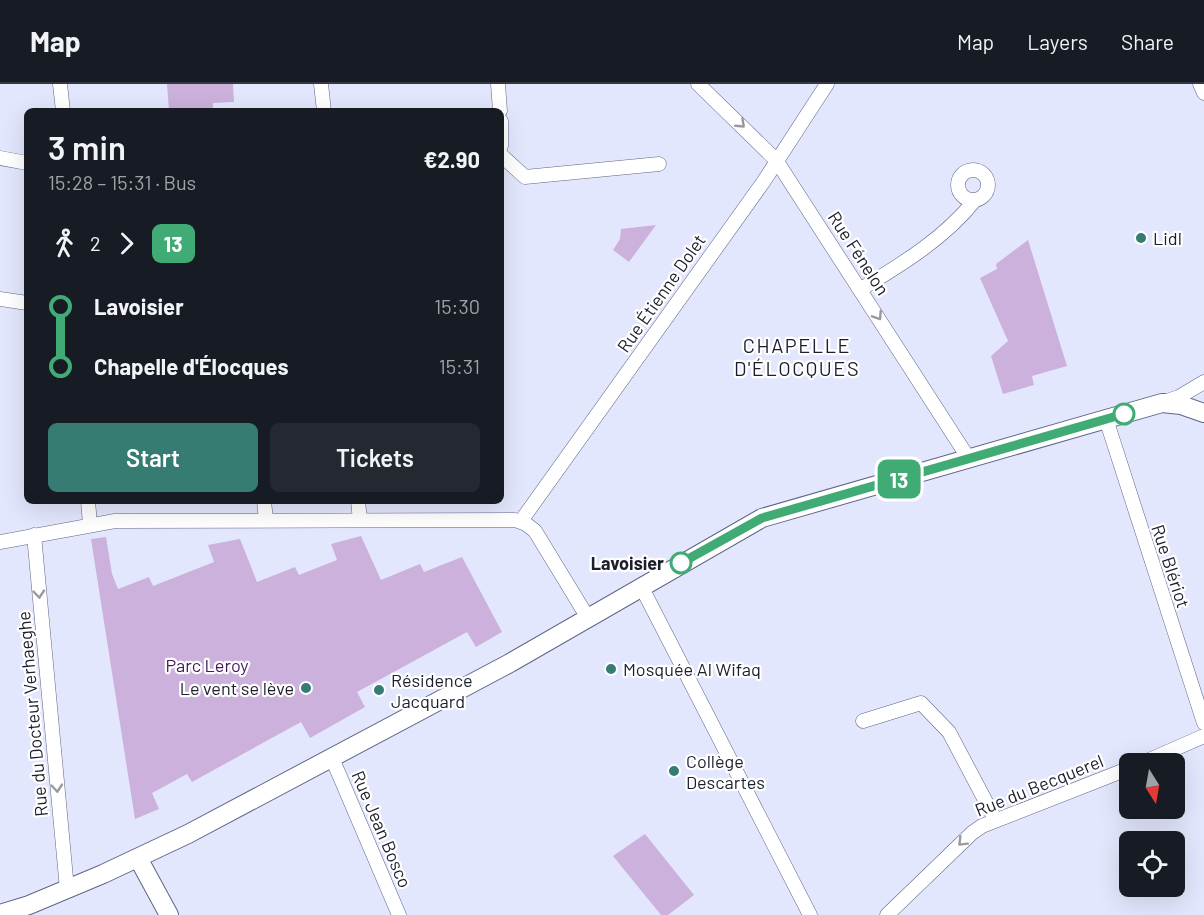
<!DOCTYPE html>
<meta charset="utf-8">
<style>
:root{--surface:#171b24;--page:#242831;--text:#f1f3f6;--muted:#9ea1a6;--line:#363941;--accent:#367c72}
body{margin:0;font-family:Barlow,sans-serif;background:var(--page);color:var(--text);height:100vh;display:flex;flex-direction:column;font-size:22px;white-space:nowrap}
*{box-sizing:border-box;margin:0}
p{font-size:20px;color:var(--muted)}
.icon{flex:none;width:33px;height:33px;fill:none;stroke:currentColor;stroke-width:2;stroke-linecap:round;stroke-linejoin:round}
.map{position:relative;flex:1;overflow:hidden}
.side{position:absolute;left:24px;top:24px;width:480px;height:396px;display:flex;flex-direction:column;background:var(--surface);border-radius:9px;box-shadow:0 6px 24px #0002}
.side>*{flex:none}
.badge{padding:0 12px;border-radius:9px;font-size:21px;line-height:39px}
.needle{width:39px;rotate:169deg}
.tools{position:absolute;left:1119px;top:669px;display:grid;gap:12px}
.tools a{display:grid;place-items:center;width:66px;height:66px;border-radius:9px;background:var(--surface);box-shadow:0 6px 24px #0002;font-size:30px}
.map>.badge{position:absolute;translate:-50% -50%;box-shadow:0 0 0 3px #fff}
.legs{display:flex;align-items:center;gap:9px;height:66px;padding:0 24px;font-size:20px}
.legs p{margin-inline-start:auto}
.headline{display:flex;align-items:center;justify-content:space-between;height:102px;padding:0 24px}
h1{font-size:33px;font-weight:600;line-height:45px}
.action{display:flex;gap:12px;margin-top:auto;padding:12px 24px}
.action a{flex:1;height:69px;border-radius:9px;background:var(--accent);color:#fff;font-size:24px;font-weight:600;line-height:69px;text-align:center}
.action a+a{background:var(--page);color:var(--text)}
ul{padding:0 24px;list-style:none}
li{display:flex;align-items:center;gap:21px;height:60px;font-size:22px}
li i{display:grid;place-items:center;width:9px;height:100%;margin:0 8px;background:currentColor}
li i::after{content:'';width:15px;height:15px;margin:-8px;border:4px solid;border-radius:50%;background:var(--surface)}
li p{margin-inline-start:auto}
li:first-child i{background:linear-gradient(#0000 50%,currentColor 0)}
li:last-child i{background:linear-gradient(currentColor 50%,#0000 0)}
header{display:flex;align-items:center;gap:36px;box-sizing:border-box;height:84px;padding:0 30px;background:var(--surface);border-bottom:2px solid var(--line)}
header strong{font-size:28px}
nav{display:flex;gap:33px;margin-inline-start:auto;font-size:21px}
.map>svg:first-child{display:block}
</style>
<header>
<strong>Map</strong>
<nav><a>Map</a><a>Layers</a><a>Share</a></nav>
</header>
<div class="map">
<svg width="1204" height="831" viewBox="0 0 1204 831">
<rect width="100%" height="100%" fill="#e3e7fd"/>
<g fill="#cbb1db">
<polygon points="167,0 233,0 234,18 213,19 213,27 169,27"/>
<polygon points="656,141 629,178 613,166 620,155 621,145"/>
<polygon points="1028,156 1067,282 1032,292 1034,301 1003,310 991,272 1008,257 980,194 997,185 996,180"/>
<polygon points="361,452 381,496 420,480 424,488 462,473 502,548 476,563 467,548 357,608 365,623 310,654 301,638 192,698 187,690 152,709 159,725 135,735 91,455 106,453 112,490 118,505 149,493 153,502 214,478 208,461 240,455 257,498 295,483 299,491 337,476 331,460"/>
<polygon points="645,750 694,811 668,831 661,831 613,772"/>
</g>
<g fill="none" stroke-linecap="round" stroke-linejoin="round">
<g stroke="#5f6584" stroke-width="15">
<g id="street">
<polyline points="60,0 63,27"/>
<polyline points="321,0 324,27"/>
<polyline points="498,0 500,27"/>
<polyline points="698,0 776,76 969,375"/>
<polyline points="1200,0 1204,9"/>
<polyline points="501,37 501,62"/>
<polyline points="501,71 525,93 659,80"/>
<polyline points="0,74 27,79"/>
<circle cx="973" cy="101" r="15"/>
<path d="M 861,205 C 902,180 945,154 975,116"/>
<polyline points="0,215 27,219"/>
<polyline points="1164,318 1179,313 1204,298"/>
<polyline points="1106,335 1204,639"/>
<polyline points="88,417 90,440"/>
<polyline points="264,417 266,436"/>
<polyline points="358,417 360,436"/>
<polyline points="521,437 764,97 827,0"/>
<polyline points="34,451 67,805"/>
<polyline points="0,458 115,437 515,436 526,440 535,447 588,534"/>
<polyline points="641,502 810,831"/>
<polyline points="863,637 921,619 949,648 995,735"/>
<polyline points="332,674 399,831"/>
<polyline points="1140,680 1204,652"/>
<polyline points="887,831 972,749 982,742 1130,684"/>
</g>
</g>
<g stroke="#5f6584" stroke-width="20">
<g id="secondary">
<polyline points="138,774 169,831"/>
<polyline points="0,830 29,821 103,790 188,750 510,579 762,434 1162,319 1181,321 1204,329"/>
</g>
</g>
<use href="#street" stroke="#fff" stroke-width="14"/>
<use href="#secondary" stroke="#fff" stroke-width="18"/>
</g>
<defs><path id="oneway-chevron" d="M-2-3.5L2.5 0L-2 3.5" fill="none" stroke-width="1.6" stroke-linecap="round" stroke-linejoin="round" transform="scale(1.5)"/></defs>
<g stroke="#999aa0">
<use href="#oneway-chevron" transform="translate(741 40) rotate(43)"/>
<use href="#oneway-chevron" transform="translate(878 232) rotate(57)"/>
<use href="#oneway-chevron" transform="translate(39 510) rotate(85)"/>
<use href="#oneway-chevron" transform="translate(57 704) rotate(85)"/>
<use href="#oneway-chevron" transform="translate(962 758) rotate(135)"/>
</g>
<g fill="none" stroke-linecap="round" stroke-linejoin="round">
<g stroke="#fff" stroke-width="14">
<polyline id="line-1" points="681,479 762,434 1124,330"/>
</g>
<use href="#line-1" stroke="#40ab75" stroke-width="9"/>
</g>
<g fill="#367c72" stroke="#fff" stroke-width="2">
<circle cx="1141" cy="154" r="6"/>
<circle cx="611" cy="585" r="6"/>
<circle cx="306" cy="604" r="6"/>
<circle cx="379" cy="606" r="6"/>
<circle cx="674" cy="687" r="6"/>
</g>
<g fill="#fff" stroke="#40ab75" stroke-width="3">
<circle cx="1124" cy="330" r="10"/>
<circle cx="681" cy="479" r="10"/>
</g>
<g text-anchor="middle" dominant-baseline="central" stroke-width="4.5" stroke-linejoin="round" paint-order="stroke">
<g font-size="18" fill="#1c1e2b" stroke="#fff" text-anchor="start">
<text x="1153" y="154">Lidl</text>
<text x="623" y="585">Mosquée Al Wifaq</text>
<text x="391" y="596">Résidence<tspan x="391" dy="21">Jacquard</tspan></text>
<text x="294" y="604" text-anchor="end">Le vent se lève</text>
<text x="686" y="677">Collège<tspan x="686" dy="21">Descartes</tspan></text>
</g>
<g font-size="18" fill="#1c1e2b" stroke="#fff">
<text transform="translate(859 169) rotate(57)">Rue Fénelon</text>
<text transform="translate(661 209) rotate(-55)">Rue Étienne Dolet</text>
<text transform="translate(1171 482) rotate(72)">Rue Blériot</text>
<text transform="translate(32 630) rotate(-95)">Rue du Docteur Verhaeghe</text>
<text transform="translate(1039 701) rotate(-22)">Rue du Becquerel</text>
<text transform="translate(382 745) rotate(67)">Rue Jean Bosco</text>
</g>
<g font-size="18" font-weight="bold" fill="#1c1e2b" stroke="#fff" text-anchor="end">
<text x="664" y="479">Lavoisier</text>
</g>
<g font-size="18" fill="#421657" stroke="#fff">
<text x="207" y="581">Parc Leroy</text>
</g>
<g font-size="20" letter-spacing="1.5" fill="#1c1e2b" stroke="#fff">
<text x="797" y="261">CHAPELLE<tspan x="797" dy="23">D'ÉLOCQUES</tspan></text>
</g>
</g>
</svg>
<div class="tools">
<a><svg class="needle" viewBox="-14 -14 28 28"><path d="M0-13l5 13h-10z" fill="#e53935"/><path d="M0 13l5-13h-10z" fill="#9ea1a6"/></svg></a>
<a><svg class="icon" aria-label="locate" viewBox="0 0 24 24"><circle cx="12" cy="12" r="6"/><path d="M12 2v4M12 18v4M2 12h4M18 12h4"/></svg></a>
</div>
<b class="badge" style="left:899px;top:395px;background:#40ab75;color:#fff">13</b>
<section class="side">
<div class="headline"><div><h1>3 min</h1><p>15:28 – 15:31 · Bus</p></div><b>€2.90</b></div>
<div class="legs"><svg class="icon" aria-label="walk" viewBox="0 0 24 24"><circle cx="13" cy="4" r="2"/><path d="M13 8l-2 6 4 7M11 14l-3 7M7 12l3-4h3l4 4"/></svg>2<svg class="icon" aria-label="forward" viewBox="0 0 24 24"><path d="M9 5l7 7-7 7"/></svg><b class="badge" style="background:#40ab75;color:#fff">13</b></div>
<ul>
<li><i style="color:#40ab75"></i><b>Lavoisier</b><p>15:30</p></li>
<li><i style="color:#40ab75"></i><b>Chapelle d'Élocques</b><p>15:31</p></li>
</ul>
<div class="action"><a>Start</a><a>Tickets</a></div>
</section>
</div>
